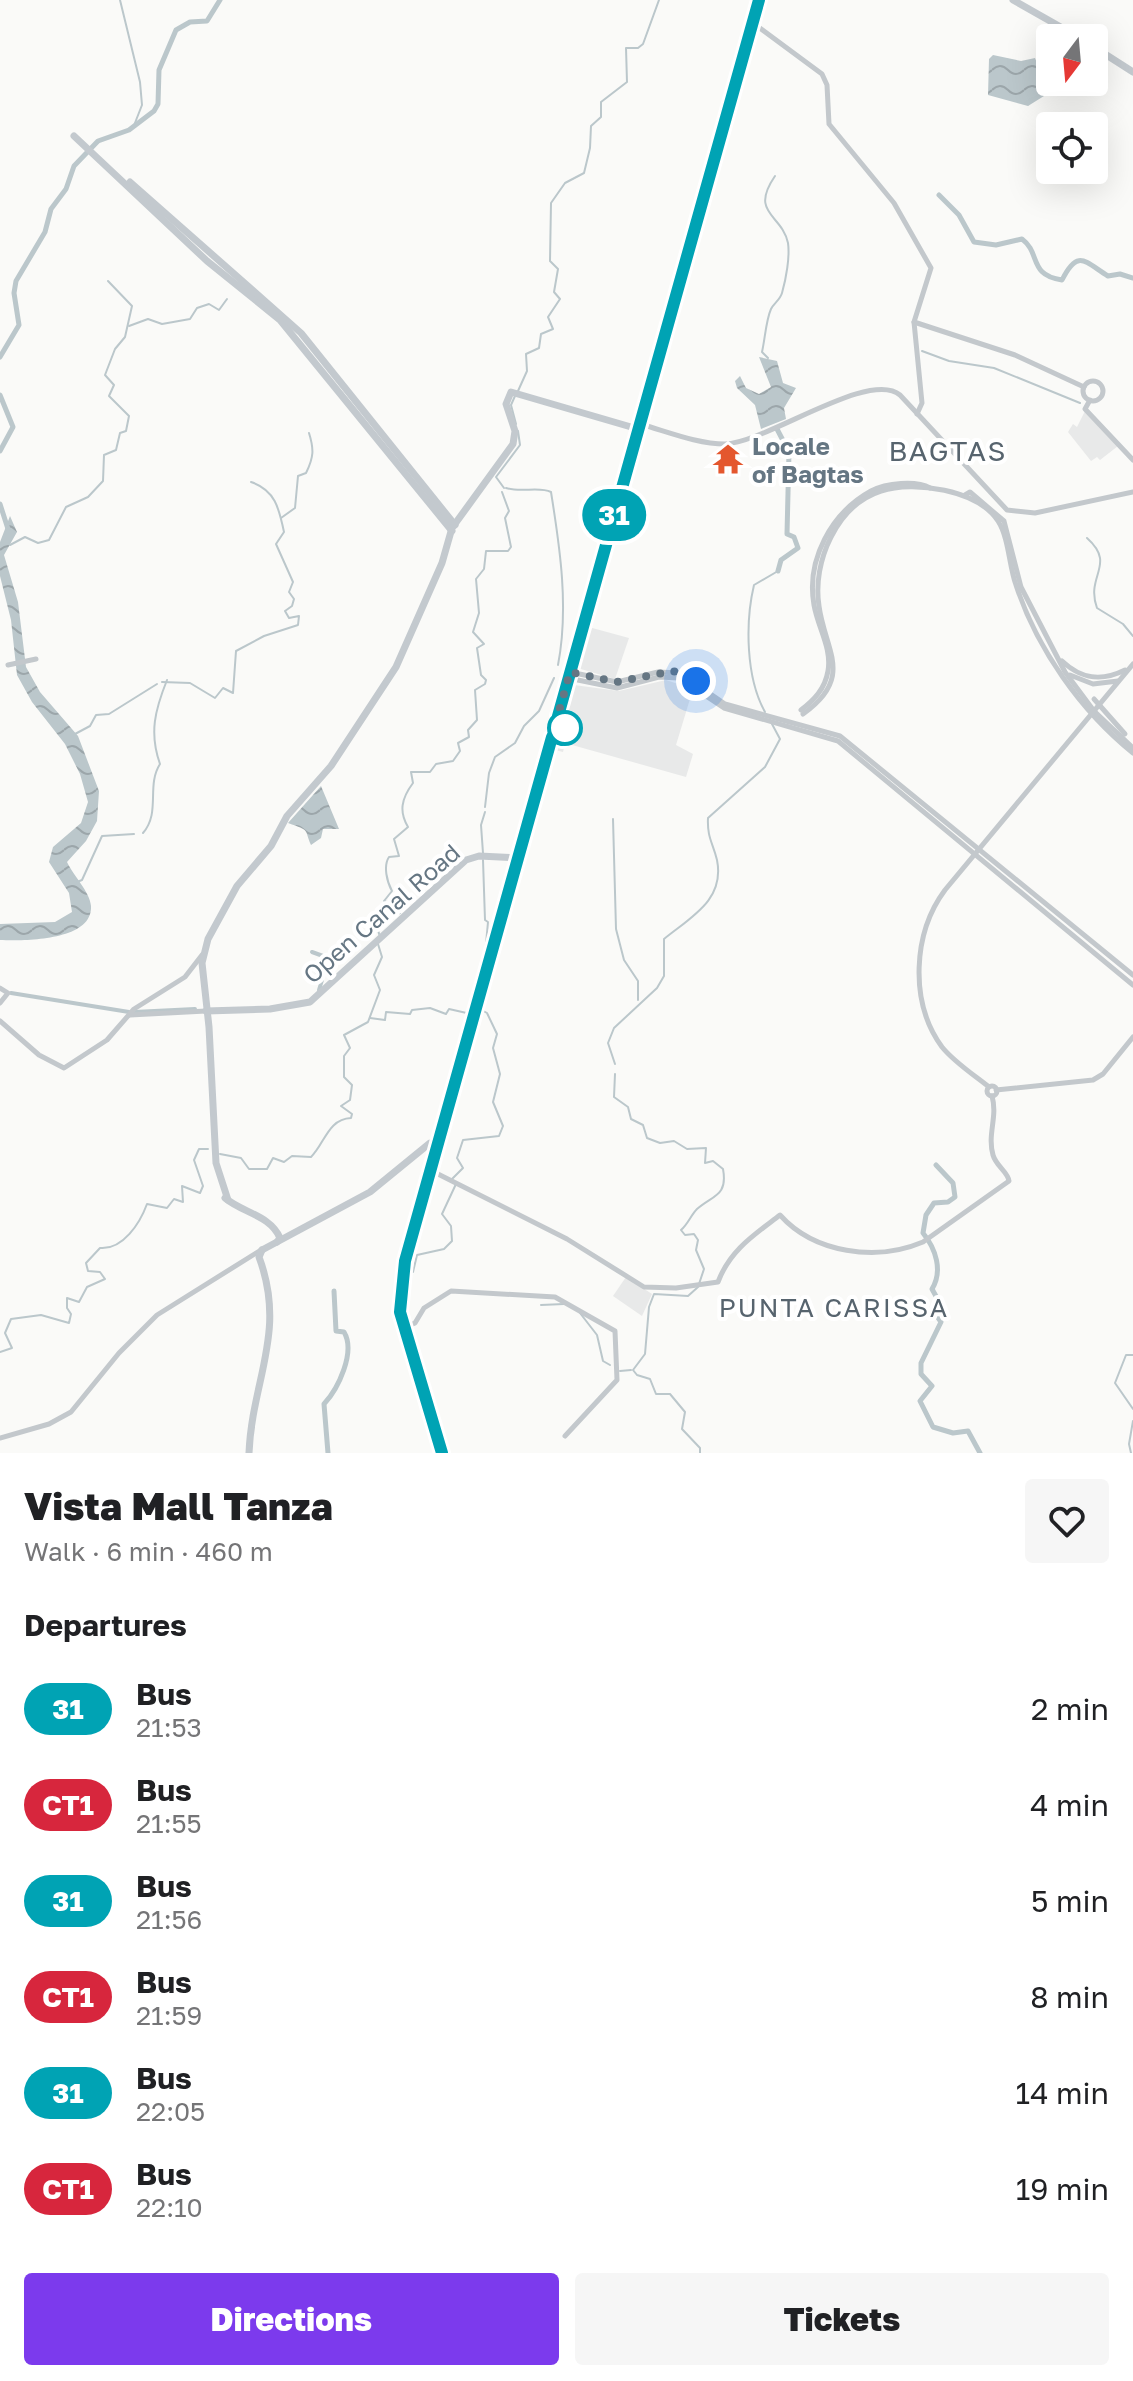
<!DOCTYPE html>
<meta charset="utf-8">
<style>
:root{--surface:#fff;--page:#f6f6f6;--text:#202124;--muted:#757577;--accent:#7c3aed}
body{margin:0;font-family:"Golos Text",sans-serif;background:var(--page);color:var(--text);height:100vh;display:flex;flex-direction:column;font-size:30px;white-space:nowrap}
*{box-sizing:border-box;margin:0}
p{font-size:26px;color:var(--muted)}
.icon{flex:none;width:44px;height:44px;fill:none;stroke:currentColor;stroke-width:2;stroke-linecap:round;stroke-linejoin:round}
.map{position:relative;height:1453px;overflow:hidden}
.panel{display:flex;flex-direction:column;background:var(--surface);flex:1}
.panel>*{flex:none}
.badge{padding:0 16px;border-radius:26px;font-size:28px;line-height:52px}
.needle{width:52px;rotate:196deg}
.fabs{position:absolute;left:1036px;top:24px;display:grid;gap:16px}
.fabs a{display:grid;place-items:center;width:72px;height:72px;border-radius:8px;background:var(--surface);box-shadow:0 8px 32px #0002;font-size:40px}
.you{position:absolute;width:40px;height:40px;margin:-20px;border:6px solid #fff;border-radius:50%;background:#1a73e8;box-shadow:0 0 0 12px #1a73e833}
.map>.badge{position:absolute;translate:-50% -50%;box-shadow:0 0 0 4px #fff}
h2{padding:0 24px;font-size:30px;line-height:72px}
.round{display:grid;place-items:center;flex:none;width:84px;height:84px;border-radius:8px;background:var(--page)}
.overview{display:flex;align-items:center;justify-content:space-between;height:136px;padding:0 24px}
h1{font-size:38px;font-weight:800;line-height:60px}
.action{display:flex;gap:16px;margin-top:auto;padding:16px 24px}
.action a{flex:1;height:92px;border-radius:8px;background:var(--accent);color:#fff;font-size:32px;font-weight:800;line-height:92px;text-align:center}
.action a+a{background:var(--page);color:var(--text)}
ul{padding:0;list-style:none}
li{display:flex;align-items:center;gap:24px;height:96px;padding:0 24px}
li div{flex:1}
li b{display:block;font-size:30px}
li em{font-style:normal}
li .badge{min-width:88px;font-weight:700;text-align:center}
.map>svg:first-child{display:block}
</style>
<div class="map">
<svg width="1133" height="1453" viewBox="0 0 1133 1453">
<defs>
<pattern id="water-waves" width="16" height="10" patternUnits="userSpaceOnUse" patternTransform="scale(2)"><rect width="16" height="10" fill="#bbc7cb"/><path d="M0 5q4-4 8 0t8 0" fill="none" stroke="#9ca6aa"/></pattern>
</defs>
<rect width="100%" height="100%" fill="#fafaf8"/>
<g fill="#e8e9e9">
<polygon points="1085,411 1118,446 1100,460 1097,457 1091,461 1068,432 1073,424 1077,427"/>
<polygon points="585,626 629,638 615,679 574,667"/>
<polygon points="666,680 693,689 676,745 693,754 686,777 565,743 563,752 555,750 574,685 619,691"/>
<polygon points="626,1277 652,1294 642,1316 613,1296"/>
</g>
<g fill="url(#water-waves)">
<polygon points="993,55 1021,61 1035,58 1039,68 1050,73 1044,96 1028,106 988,95 989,59"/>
<polygon points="759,357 777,361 783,383 796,388 784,408 786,419 761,429 755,405 737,388 735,381 740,376 746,388 759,394 771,387"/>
<path d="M 10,516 L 17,532 L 4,555 L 18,602 L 26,667 L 40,692 L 78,736 L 99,791 L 97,821 L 86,841 L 67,862 C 73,875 90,892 91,906 C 93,941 24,941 0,940 L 0,924 L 55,922 L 72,912 L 69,893 L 49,862 L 53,847 L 81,823 L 88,802 L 80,774 L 65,744 L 32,702 L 17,675 L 11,620 L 0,576 L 0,542 Z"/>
<path d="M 321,786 L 339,829 L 323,829 L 321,838 L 311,845 C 304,829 311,831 288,823 Z"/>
</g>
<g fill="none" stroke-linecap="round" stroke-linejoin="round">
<g stroke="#bbc7cb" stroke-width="2">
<polyline points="120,0 140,82 142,105 133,128"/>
<polyline points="129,326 148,319 162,324 190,319 197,308 209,304 219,310 227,299"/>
<polyline points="922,351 949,361 994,368 1080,403"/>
<path d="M 768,358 L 762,352 C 765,339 766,320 771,309 C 774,303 780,300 782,293 C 786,279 790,257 788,243 C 782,214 749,214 775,176"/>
<polyline points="518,391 527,371 526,354 539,348 541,334 553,329 548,317 560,299 554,292 558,269 550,261 551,203 565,183 584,173 590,148 591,126 601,117 601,102 627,82 626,48 638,48 643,44 659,0"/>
<polyline points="515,396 511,405 516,424"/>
<polyline points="504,488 496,477 520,445 518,431"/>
<path d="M 506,488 C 521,493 539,486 551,492 C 560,548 569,608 558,665"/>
<path d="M 281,518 L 295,508 L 298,476 L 306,473 C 314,457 314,449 309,433"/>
<path d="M 1087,538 C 1117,565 1085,575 1097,608 L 1123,624 L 1133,636"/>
<polyline points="10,545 25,537 38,543 49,540 66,507 88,497 103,481 104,455 116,450 120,433 126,431 129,416 109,396 114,385 105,375 115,349 125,337 132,306 108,281"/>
<path d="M 162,682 L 190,683 L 215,698 L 223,688 L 233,693 L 236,651 L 264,636 L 298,625 L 299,616 L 289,618 L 285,611 L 292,606 L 294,599 L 289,592 L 293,582 L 276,544 L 284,532 C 279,508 275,490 251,482"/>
<path d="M 765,712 C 746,678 745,623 754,585 L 778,571"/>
<polyline points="75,734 90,726 96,715 109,714 157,684"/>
<polyline points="485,807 489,773 495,757 515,743 524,726 539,711 554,678"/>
<polyline points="613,819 616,929 624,960 638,981 638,1000"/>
<path d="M 143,833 C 161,812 146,786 160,764 C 149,733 155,710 167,680"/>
<polyline points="483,853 481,825 485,812"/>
<polyline points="483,860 485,920 488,922 484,965"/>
<polyline points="77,882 82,880 102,836 134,834"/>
<path d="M 379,934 L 377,923 L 400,913 L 398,907 L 384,901 L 392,891 C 387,882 383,866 389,857 L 399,856 L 394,839 L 408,827 C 399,812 401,799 413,783 L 411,772 L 430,772 L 436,764 L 453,761 L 460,751 L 458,743 L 469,737 L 468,730 L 477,720 L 475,690 L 485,684 L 486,680 L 481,675 L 477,648 L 484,644 L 473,632 L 479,613 L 476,579 L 484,569 L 486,551 L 508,551 L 511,547 L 505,518 L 509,511 L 502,492"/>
<polyline points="370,1018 385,1020 386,1012 410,1014 412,1010 430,1008 446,1014 449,1009 471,1014 472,1008"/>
<path d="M 615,1064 L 608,1043 L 614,1028 L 657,988 L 664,976 L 664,939 C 691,917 725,900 717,860 C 713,843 707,838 708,818 L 765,767 L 780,739 L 772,724"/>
<path d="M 615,1074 L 614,1097 L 628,1107 L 631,1119 L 643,1125 L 647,1138 L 660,1143 L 674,1141 L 687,1149 L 706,1148 L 705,1163 L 713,1161 L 723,1169 C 728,1196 713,1195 697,1209 C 691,1215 688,1224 681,1230 L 685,1235 L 694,1234 L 698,1240 L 696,1250 L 704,1269 L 698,1287 L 688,1296 L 654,1294 L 649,1307 L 645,1354 L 633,1370 L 637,1375 L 650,1379 L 656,1394 L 670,1394 L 685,1412 L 682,1429 L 700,1448 L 700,1453"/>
<path d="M 220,1154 L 241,1158 L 249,1169 L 267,1169 L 273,1158 L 284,1162 L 292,1156 L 311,1157 C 325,1143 328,1119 351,1118 L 352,1114 L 341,1106 L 350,1100 L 352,1085 L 344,1077 L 344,1056 L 350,1048 L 344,1035 L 368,1022 L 380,990 L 374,975 L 382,957 L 378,944"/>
<polyline points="452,1179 463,1168 457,1158 463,1140 499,1136 503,1126 493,1102 500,1074 493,1048 497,1034 487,1013 478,1008"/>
<polyline points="413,1272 417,1255 444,1249 452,1241 451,1226 442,1214 456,1184"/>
<polyline points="541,1305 564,1304"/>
<polyline points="580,1313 597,1335 603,1361 610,1365"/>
<path d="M 0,1352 L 12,1348 L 5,1333 L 11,1319 L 41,1315 L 69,1323 L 71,1314 L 67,1308 L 67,1298 L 79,1302 L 87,1287 L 105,1279 L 100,1272 L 88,1271 L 86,1263 L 100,1248 C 123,1250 140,1223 147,1204 L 167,1208 L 174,1199 L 183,1202 L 182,1186 L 200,1193 L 203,1186 L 194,1160 L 199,1149 L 208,1149"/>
<polyline points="1133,1355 1126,1355 1115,1383 1133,1409"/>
<polyline points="620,1371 631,1370"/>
<polyline points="1131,1453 1129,1444 1133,1421"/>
</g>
<g stroke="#bbc7cb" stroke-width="4">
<polyline points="312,952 323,956 315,969 322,980 319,990"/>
<polyline points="11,993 129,1012"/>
<polyline points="134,1012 195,1009"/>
</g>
<g stroke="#bbc7cb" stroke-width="5">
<path d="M 939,195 L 959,215 L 974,242 L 996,245 L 1022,239 C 1041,253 1028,275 1062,280 C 1078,248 1085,262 1108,276 L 1120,274 L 1133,278"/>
<polyline points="0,357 19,325 14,293 16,281 45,232 51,209 66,189 74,166 98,141 129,130 154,111 158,104 159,70 176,30 190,22 207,21 220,0"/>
<polyline points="0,395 13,427 0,451"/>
<polyline points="777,429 789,452 787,534 794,537 798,548 781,560 778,571"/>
<polyline points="0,504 8,529"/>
<path d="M 936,1165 L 953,1183 L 955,1197 L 948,1202 L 934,1203 L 926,1215 L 923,1233 C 936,1249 943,1271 932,1289 L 937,1298 L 935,1313 L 941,1322 L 921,1363 L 921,1374 L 932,1386 L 920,1401 L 933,1427 L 953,1433 L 968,1431 L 980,1453"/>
<path d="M 328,1453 L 324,1404 C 338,1389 356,1352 344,1332 L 336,1331 L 334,1291"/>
</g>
<g stroke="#c3c8cc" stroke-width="5">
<polyline points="753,23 822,74 827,85 829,124 894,203 931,268 914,322 922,403 917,414"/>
<polyline points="914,322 1015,355 1084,387"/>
<circle cx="1093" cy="391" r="10"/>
<polyline points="1090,400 1085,409 1133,460"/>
<path d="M 640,424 C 666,431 697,444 725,444 C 766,443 869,369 900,395 L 1007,510 L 1035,513 L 1133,492"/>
<polyline points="965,495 970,492 1004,521 1021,587 1065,672 1094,711 1133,748"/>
<path d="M 1062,661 C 1081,679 1101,682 1125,670"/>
<polyline points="8,665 36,659"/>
<polyline points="570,672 617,682 658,672 680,673 725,704 840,736 1133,975"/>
<polyline points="1070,675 1093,684 1118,681"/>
<polyline points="568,678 617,688 659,677 679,678 724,708 838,741 1133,985"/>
<polyline points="1094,699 1125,734"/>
<path d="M 801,710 C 814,700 825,689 828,671 C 832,648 818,628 814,605 C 806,560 831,513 871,491 C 886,483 916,480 930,488"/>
<path d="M 803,714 C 855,677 825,651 819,606 C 812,562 837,505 881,491 C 914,480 978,490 998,521 C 1009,538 1009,566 1016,585 C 1037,649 1081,711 1133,753"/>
<polyline points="0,988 8,993 0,1003"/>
<polyline points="130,1015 206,1011"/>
<polyline points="0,1021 39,1055 64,1068 107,1040 134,1009 185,977 202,955"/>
<circle cx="992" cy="1091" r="5"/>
<path d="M 989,1087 C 974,1075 954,1062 942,1047 C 909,1002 913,933 945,890 L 1133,664"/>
<polyline points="996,1090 1093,1080 1103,1074 1133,1037"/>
<path d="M 430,1170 L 567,1239 L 644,1287 L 676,1288 L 718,1282 C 730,1250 754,1235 780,1215 C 814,1253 876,1262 923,1242 L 1009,1181 C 1008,1172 996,1166 993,1155 C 987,1134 998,1117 992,1096"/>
<polyline points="404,1328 415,1323 424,1308 451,1291 555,1297 615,1331 617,1380 565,1436"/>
<polyline points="0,1438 49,1424 71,1412 119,1353 157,1315 261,1250"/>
</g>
<g stroke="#c3c9ce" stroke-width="7">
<polyline points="1013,0 1080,38"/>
<polyline points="1094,47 1133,72"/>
<polyline points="74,136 207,261 280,320 452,531"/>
<polyline points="130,182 301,333 455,525"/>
<polyline points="206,1011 270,1009 310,1002 466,860 479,856 518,858"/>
<path d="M 225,1198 C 243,1213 270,1215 280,1238 L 277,1242"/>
<polyline points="228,1200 216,1163 209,1027 202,963 208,939 237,886 271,846 287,816 331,766 396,667 442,563 452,528 513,444 515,431 506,404 511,392 638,429"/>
<polyline points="262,1250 370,1192 430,1143 437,1145"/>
<path d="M 249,1453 C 252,1380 287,1332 259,1257 L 262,1250"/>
<polyline points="442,1453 400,1312 405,1261 759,0"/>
</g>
</g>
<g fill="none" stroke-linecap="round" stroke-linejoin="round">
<g stroke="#fff" stroke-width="18">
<polyline id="line" points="442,1453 400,1312 405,1261 552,737 562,740 568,719 558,716 759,0"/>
</g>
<use href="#line" stroke="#00a3b4" stroke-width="12"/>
<polyline stroke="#657683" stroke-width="8" stroke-dasharray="0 14.4" points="565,728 555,726 570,672 617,682 673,671 696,681"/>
</g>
<defs>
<g id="temple-bare" transform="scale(2.4)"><path d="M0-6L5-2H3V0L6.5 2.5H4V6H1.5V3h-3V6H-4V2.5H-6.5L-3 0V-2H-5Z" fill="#e4572e" stroke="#fff" stroke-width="2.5" paint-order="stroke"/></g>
</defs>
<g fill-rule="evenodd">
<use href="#temple-bare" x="728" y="459"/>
</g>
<circle fill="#fff" stroke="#00a3b4" stroke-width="4" cx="565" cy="728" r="16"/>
<g text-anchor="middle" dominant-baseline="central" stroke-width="8" stroke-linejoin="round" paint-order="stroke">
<g font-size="24" font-weight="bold" fill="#657683" stroke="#fff" text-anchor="start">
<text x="752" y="445">Locale<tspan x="752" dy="28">of Bagtas</tspan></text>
</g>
<g font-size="24" fill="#657683" stroke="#fff">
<text transform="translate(381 913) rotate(-41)">Open Canal Road</text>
</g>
<g font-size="26" letter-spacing="2" fill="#57646e" stroke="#fff">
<text x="834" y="1307">PUNTA CARISSA</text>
</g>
<g font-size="28" letter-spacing="2" fill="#57646e" stroke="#fff">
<text x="948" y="450">BAGTAS</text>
</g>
</g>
</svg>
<div class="fabs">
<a><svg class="needle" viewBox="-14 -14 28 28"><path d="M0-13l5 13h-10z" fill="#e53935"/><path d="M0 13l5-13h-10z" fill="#757577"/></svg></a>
<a><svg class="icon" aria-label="locate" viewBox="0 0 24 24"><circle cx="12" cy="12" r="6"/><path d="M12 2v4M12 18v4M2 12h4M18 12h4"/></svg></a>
</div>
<div class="you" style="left:696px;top:681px"></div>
<b class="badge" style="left:614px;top:515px;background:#00a3b4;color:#fff">31</b>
</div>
<section class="panel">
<div class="overview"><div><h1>Vista Mall Tanza</h1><p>Walk · 6 min · 460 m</p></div><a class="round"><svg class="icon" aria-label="heart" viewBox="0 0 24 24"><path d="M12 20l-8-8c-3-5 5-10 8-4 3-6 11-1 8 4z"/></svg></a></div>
<h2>Departures</h2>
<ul>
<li><span class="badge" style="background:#00a3b4;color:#fff">31</span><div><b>Bus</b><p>21:53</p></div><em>2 min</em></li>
<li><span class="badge" style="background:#d7263d;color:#fff">CT1</span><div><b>Bus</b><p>21:55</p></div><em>4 min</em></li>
<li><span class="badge" style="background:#00a3b4;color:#fff">31</span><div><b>Bus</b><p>21:56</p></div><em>5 min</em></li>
<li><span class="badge" style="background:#d7263d;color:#fff">CT1</span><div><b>Bus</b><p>21:59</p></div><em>8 min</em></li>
<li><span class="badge" style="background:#00a3b4;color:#fff">31</span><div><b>Bus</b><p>22:05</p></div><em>14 min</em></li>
<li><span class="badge" style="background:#d7263d;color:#fff">CT1</span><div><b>Bus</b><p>22:10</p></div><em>19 min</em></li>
</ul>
<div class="action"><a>Directions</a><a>Tickets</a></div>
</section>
